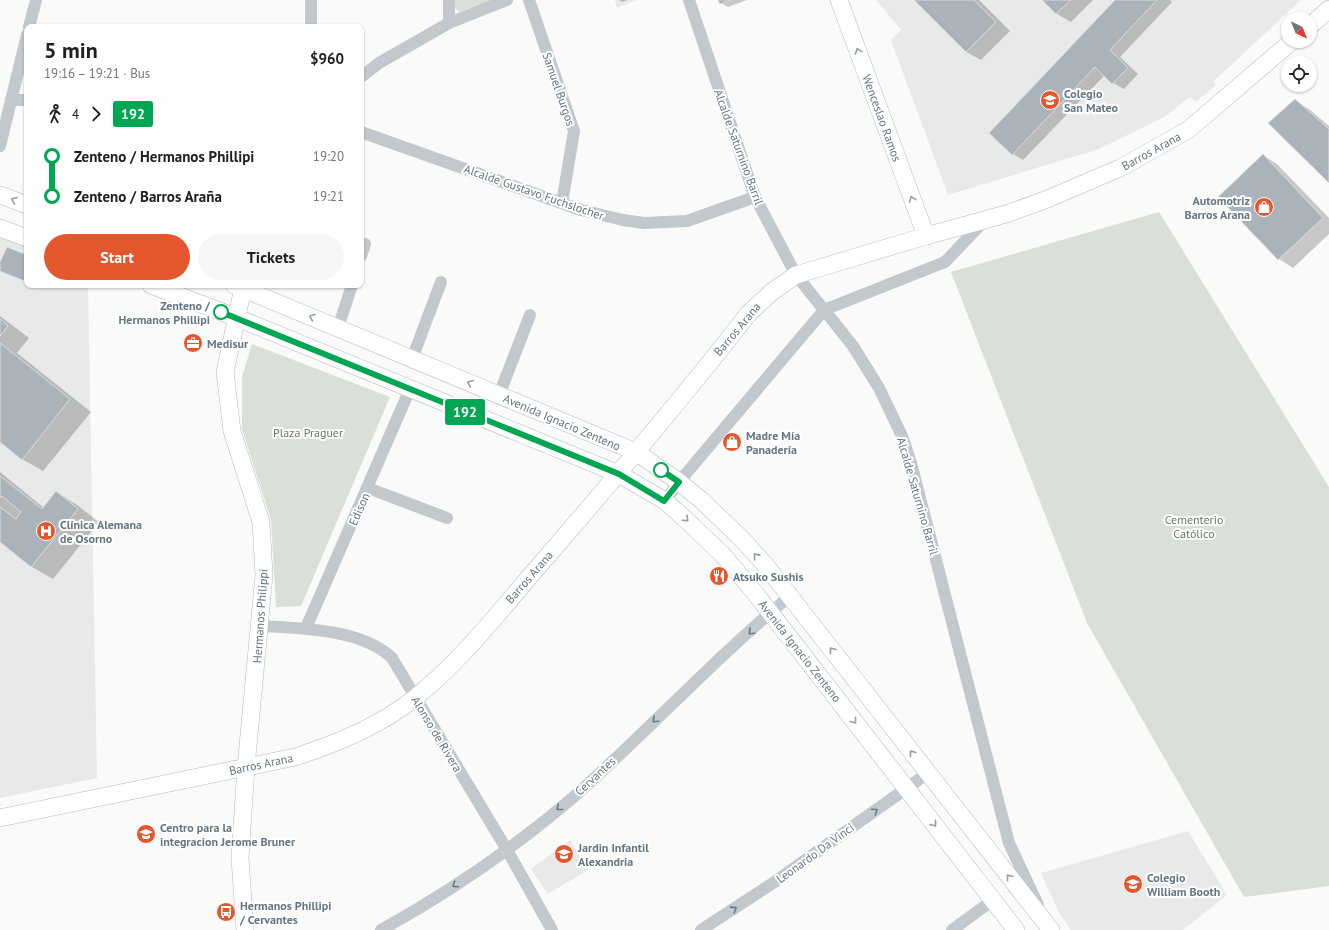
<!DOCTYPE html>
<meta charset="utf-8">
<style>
:root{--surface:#fff;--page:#f6f6f6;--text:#202124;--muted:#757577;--accent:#e4572e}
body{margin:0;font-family:"PT Sans",sans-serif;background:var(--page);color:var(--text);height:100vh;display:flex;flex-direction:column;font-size:15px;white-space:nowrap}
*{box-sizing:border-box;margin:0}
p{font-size:13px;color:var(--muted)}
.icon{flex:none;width:22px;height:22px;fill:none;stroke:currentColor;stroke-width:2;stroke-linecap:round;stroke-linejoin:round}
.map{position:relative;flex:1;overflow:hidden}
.side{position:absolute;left:24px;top:24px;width:340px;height:264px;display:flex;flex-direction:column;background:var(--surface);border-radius:8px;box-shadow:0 1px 3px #0004}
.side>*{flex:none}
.badge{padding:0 8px;border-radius:3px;font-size:14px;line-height:26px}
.needle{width:26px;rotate:137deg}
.buttons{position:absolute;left:1281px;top:12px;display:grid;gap:8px}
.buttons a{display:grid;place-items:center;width:36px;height:36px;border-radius:50%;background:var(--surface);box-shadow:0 1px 3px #0004;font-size:20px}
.map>.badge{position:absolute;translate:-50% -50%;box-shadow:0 0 0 2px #fff}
.legs{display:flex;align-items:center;gap:6px;height:44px;padding:0 20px;font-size:13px}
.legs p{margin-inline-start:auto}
.summary{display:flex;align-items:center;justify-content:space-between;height:68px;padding:0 20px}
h1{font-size:22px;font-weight:700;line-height:30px}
.primary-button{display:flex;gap:8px;margin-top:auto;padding:8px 20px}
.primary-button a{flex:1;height:46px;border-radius:24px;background:var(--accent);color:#fff;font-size:16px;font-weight:700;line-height:46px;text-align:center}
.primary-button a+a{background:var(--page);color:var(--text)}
ul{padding:0 20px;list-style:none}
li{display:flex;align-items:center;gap:14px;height:40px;font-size:15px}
li i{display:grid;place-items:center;width:6px;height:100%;margin:0 5px;background:currentColor}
li i::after{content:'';width:10px;height:10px;margin:-5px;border:3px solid;border-radius:50%;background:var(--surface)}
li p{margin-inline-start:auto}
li:first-child i{background:linear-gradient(#0000 50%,currentColor 0)}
li:last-child i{background:linear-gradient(currentColor 50%,#0000 0)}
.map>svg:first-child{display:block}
</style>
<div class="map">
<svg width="1329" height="930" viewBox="0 0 1329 930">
<rect width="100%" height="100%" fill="#fafaf8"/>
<g fill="#e8e9e9">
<polygon points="615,0 636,0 617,8"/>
<polygon points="876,0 1301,0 1214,81 1216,85 1196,102 1190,97 1164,117 1099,149 948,195 891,40 901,30"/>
<polygon points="0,237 27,247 27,285 88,285 97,778 0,798"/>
<polygon points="1188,831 1227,895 1183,930 1071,930 1059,912 1041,873"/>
<polygon points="570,840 588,870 548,894 531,869"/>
</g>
<g fill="#dadfd7">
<polygon points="453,0 493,0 459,12 453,5"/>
<polygon points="1159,212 1329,487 1329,886 1244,897 1087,623 951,272"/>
<polygon points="252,344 390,397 301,606 276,607 271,520 242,429 242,377"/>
</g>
<g fill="#0003">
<polygon points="619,0 628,0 622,2"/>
<polygon points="720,0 747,0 728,7 721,3"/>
<polygon points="915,0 979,0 1010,31 981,60 966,52"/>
<polygon points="1044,0 1093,0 1071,22 1057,14"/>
<polygon points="1116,0 1170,0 1172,2 1120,57 1138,74 1124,89 1113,83 1105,75 1023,160 1013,154"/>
<polygon points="1295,101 1309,109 1329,126 1329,181"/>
<polygon points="1263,155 1277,164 1329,218 1329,234 1293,268 1279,259 1219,197"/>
<polygon points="33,285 40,285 39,287"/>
<polygon points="0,316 29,338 17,353 91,412 43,471 22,459 1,442 0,444"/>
<polygon points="0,472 44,508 56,492 77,505 99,522 53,579 32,567 0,541"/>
</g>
<g fill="#aab3b9" stroke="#dcdcda">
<polygon points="718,0 730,0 720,4"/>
<polygon points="914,0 974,0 996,22 966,52"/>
<polygon points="1042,0 1071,0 1056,14"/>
<polygon points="1115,0 1157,0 1110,50 1128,68 1112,84 1095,67 1012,155 989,133"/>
<polygon points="1295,99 1329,129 1329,183 1268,123"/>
<polygon points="1263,154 1323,218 1278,260 1218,197"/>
<polygon points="7,247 27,255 27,282 0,271 0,262"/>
<polygon points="0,319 8,326 0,336"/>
<polygon points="0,343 70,399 22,460 0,442"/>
<polygon points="0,476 42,509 56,491 78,509 31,567 0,542 0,507 16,519 21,512 2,496 0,498"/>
</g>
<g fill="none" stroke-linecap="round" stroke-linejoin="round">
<g stroke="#b3babf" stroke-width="18">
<g id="secondary">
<polyline points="839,0 926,236"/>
<polyline points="1310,26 1329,9"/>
<polyline points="0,195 27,205"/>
<polyline points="0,228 27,238"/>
<polyline points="151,285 235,317 619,474 665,501 684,518 722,554 755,593 1016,930"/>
<polyline points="234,285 636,452 679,482 701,500 742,539 767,567 1051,930"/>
<polyline points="243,288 225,372 232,431 261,522 264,575 246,767 240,858 245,930"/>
<path d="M 0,818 L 295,757 C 338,743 380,726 416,697 C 462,660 499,612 538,567 C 610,484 681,400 749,313 L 773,291 L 796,275 L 926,236 L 1006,214 L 1045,200 L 1120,168 L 1188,130 L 1292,41"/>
</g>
</g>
<g stroke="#c3c8cc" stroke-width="12">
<polyline points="529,0 574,131 562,203"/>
<polyline points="689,0 755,197 796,275 853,346 879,388 902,436 911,463 1009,843 1038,905"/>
<polyline points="449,23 449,0"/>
<polyline points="29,27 36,0"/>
<polyline points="311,27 311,0"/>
<polyline points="361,77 379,63 449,23 507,0"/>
<polyline points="11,100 27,100"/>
<polyline points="361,132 581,210 623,220 644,223 687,221 755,197"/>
<polyline points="0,146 27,35"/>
<polyline points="361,256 365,244"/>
<polyline points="338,328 352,285"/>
<polyline points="412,359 441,282"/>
<polyline points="499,395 530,315"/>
<polyline points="368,488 447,518"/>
<polyline points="665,501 679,482 824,310 945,262 985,220"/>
<path d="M 260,626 C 300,628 362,629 392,658 L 507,850 L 552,930"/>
<polyline points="306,628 410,389"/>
<path d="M 381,930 C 450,892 517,846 577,794 C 649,730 715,658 790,596"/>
<polyline points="701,930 776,881 928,773"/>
<polyline points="952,930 993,900"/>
</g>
<use href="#secondary" stroke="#fff" stroke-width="17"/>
</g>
<defs><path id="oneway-chevron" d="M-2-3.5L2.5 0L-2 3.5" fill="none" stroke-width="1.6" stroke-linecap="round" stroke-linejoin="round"/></defs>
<g stroke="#939fa8">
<use href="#oneway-chevron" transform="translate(858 51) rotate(-110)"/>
<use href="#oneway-chevron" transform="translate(912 199) rotate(-110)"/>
<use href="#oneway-chevron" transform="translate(14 200) rotate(-159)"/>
<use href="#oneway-chevron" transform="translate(312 317) rotate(-157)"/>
<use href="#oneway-chevron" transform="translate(470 383) rotate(-157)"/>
<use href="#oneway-chevron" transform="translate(686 519) rotate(42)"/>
<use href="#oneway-chevron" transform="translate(756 556) rotate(-132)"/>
<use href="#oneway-chevron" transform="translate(832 650) rotate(-128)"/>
<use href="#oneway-chevron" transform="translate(854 721) rotate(52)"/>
<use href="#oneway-chevron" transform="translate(912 753) rotate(-128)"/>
<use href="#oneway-chevron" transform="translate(934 824) rotate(52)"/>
<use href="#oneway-chevron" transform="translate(1009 877) rotate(-128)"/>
</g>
<g stroke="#6a7a87">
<use href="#oneway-chevron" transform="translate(751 632) rotate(137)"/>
<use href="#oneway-chevron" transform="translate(655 720) rotate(137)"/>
<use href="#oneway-chevron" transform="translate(559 808) rotate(141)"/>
<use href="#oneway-chevron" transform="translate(875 811) rotate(-35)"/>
<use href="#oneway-chevron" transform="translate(455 885) rotate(146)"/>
<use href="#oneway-chevron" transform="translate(734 909) rotate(-33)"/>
</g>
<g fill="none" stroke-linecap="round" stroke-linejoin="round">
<g stroke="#fff" stroke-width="9">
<polyline id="line-1" points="221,312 619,474 664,501 679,482 661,470"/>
</g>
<use href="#line-1" stroke="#00a651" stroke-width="6"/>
</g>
<defs>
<g id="school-disc" transform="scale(1)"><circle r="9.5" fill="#e4572e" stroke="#fff"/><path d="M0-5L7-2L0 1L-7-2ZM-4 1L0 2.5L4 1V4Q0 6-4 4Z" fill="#fff"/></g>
<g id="shop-disc" transform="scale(1)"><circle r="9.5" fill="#e4572e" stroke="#fff"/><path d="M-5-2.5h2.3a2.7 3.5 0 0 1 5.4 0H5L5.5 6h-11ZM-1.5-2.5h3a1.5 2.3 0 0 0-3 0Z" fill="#fff"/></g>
<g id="office-disc" transform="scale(1)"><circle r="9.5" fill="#e4572e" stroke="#fff"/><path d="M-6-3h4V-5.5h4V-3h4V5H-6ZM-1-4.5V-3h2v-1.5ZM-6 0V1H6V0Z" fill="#fff"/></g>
<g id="hospital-disc" transform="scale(1)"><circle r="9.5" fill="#e4572e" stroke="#fff"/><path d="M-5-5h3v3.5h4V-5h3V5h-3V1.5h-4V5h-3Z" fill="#fff"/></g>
<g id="restaurant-disc" transform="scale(1)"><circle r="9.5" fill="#e4572e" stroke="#fff"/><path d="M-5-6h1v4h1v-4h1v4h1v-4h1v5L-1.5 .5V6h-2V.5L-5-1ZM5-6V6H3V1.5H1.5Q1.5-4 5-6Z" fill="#fff"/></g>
<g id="bus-disc" transform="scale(1)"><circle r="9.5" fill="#e4572e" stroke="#fff"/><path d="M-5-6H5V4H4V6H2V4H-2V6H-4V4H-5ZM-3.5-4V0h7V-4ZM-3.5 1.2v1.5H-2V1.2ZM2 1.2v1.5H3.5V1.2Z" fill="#fff"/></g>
</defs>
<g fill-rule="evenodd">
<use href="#school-disc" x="1050" y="100"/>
<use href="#shop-disc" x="1264" y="207"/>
<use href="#office-disc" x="193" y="343"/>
<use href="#shop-disc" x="732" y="442"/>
<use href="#hospital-disc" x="46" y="531"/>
<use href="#restaurant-disc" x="719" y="576"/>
<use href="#school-disc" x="146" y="834"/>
<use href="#school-disc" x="564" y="854"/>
<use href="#school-disc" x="1133" y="884"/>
<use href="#bus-disc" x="226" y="912"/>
</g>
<g fill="#fff" stroke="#00a651" stroke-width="2">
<circle cx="221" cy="312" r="7"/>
<circle cx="661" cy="470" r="7"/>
</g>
<g text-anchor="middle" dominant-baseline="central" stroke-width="4" stroke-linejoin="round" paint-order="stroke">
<g font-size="12" fill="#657683" stroke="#fff">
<text transform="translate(559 89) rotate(71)">Samuel Burgos</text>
<text transform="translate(882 118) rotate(70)">Wenceslao Ramos</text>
<text transform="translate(739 147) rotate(70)">Alcalde Saturnino Barril</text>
<text transform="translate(1151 151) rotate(-29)">Barros Arana</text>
<text transform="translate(534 192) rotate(19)">Alcalde Gustavo Fuchslocher</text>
<text transform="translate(737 329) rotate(-50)">Barros Arana</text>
<text transform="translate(562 422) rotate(23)">Avenida Ignacio Zenteno</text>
<text transform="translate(918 496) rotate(74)">Alcalde Saturnino Barril</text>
<text transform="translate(359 509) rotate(-66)">Edison</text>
<text transform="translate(529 577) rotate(-49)">Barros Arana</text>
<text transform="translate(260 616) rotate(-86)">Hermanos Philippi</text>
<text transform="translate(800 651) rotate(52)">Avenida Ignacio Zenteno</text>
<text transform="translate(437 734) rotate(59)">Alonso de Rivera</text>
<text transform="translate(261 764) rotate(-12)">Barros Arana</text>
<text transform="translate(595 776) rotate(-43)">Cervantes</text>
<text transform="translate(815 853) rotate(-36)">Leonardo Da Vinci</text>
</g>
<g font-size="12" font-weight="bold" fill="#657683" stroke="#fff" text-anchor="start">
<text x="1064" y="93">Colegio<tspan x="1064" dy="14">San Mateo</tspan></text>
<text x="1250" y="200" text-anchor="end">Automotriz<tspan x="1250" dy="14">Barros Arana</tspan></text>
<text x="207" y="343">Medisur</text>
<text x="746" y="435">Madre Mía<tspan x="746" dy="14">Panadería</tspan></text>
<text x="60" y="524">Clínica Alemana<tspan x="60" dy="14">de Osorno</tspan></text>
<text x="733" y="576">Atsuko Sushis</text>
<text x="160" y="827">Centro para la<tspan x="160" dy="14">integracion Jerome Bruner</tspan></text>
<text x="578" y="847">Jardin Infantil<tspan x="578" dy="14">Alexandria</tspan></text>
<text x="1147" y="877">Colegio<tspan x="1147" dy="14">William Booth</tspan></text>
<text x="240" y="905">Hermanos Phillipi<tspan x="240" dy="14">/ Cervantes</tspan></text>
</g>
<g font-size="12" font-weight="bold" fill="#657683" stroke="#fff" text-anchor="end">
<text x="210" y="305">Zenteno /<tspan x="210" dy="14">Hermanos Phillipi</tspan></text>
</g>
<g font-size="12" fill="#687a64" stroke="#fff">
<text x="308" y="432">Plaza Praguer</text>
<text x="1194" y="519">Cementerio<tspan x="1194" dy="14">Católico</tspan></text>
</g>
</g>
</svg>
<div class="buttons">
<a><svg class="needle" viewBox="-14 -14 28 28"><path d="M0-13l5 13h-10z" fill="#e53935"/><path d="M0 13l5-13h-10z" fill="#757577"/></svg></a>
<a><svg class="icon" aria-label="locate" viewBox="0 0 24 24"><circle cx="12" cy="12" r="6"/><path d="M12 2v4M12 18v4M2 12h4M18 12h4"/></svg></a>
</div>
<b class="badge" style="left:465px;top:412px;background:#00a651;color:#fff">192</b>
<section class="side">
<div class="summary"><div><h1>5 min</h1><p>19:16 – 19:21 · Bus</p></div><b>$960</b></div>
<div class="legs"><svg class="icon" aria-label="walk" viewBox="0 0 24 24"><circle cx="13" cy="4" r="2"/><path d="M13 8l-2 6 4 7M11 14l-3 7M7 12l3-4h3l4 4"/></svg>4<svg class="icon" aria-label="forward" viewBox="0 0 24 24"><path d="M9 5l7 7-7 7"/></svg><b class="badge" style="background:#00a651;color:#fff">192</b></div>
<ul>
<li><i style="color:#00a651"></i><b>Zenteno / Hermanos Phillipi</b><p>19:20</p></li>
<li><i style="color:#00a651"></i><b>Zenteno / Barros Araña</b><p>19:21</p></li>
</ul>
<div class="primary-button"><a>Start</a><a>Tickets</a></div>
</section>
</div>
